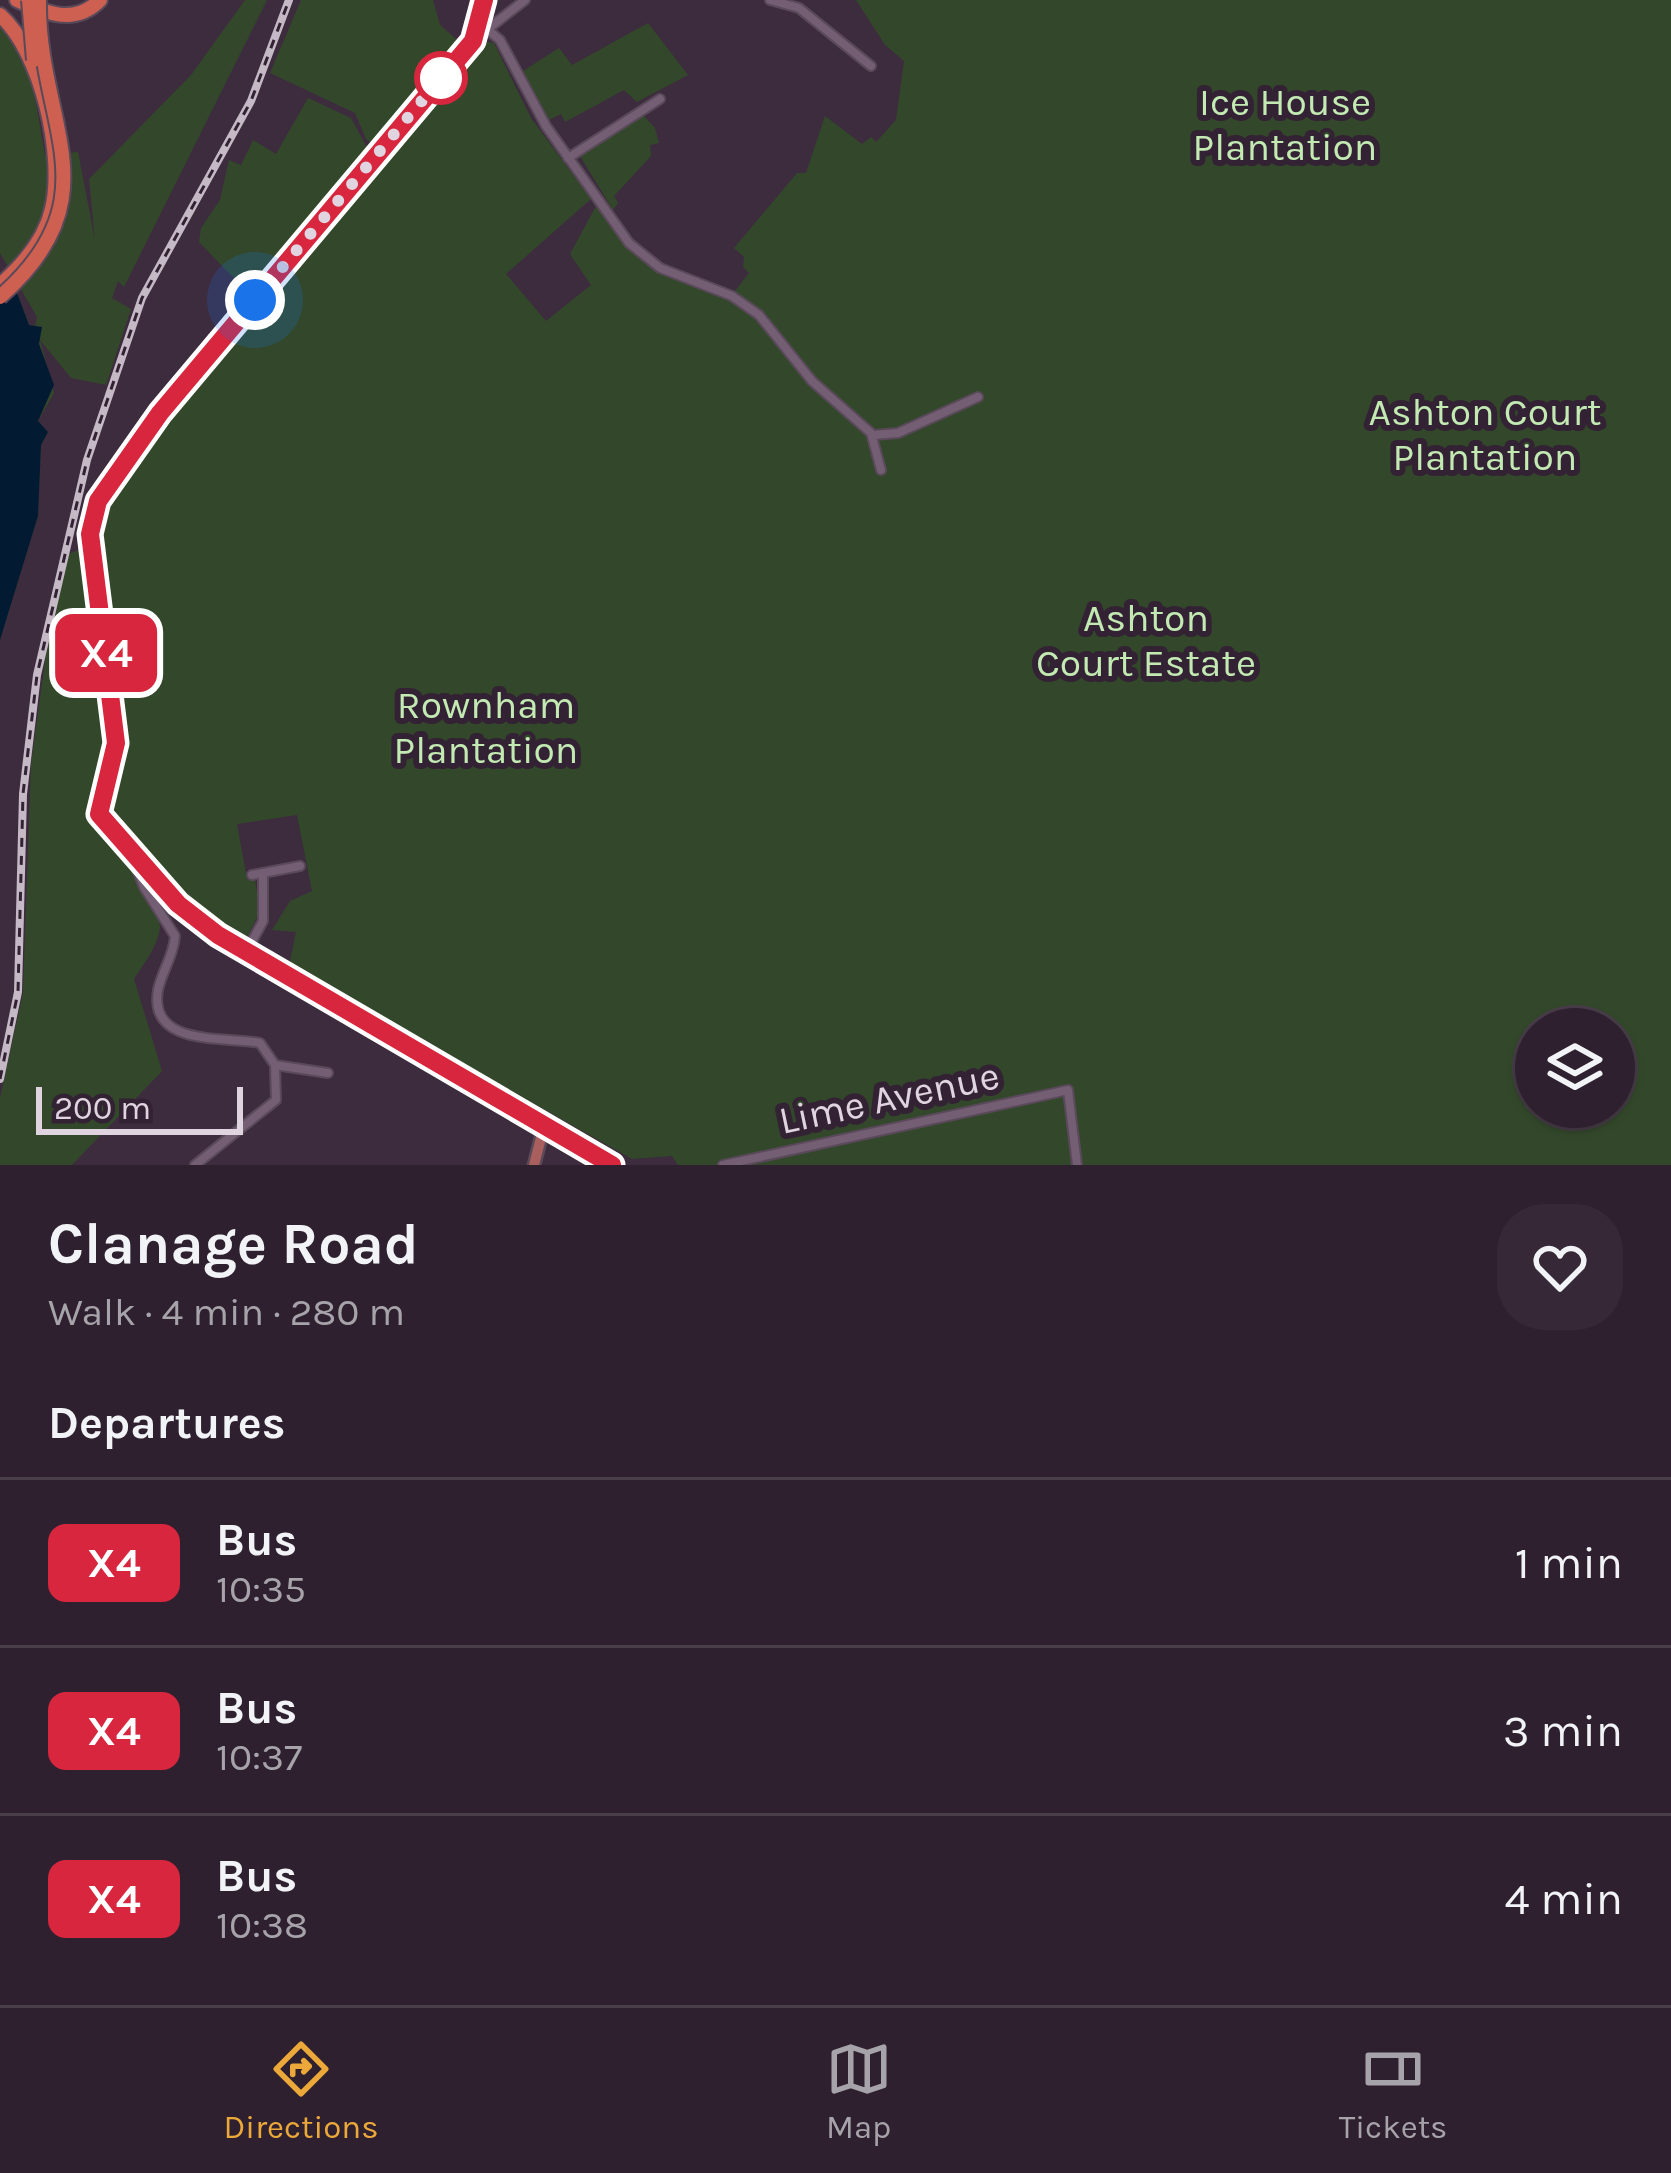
<!DOCTYPE html>
<meta charset="utf-8">
<style>
:root{--surface:#2e202e;--page:#362836;--text:#f1f3f6;--muted:#a7a3aa;--line:#493e4a;--accent:#eca93a}
body{margin:0;font-family:Karla,sans-serif;background:var(--page);color:var(--text);height:100vh;display:flex;flex-direction:column;font-size:45px;white-space:nowrap}
*{box-sizing:border-box;margin:0}
p{font-size:39px;color:var(--muted)}
.icon{flex:none;width:66px;height:66px;fill:none;stroke:currentColor;stroke-width:2;stroke-linecap:round;stroke-linejoin:round}
.map{position:relative;height:1165px;overflow:hidden}
.panel{display:flex;flex-direction:column;background:var(--surface);flex:1}
.panel>*{flex:none}
.badge{padding:0 24px;border-radius:18px;font-size:42px;line-height:78px}
.tools{position:absolute;left:1515px;top:1008px;display:grid;gap:24px}
.tools a{display:grid;place-items:center;width:120px;height:120px;border-radius:50%;background:var(--surface);box-shadow:0 3px 9px #0004,0 0 0 3px var(--line);font-size:60px}
.scale{position:absolute;left:36px;bottom:30px;width:207px;box-sizing:border-box;padding-left:12px;border:6px solid #e0d4e0;border-top:0;font-size:33px;line-height:42px;white-space:nowrap;color:#e0d4e0;-webkit-text-stroke:9px #332134;paint-order:stroke}
.you{position:absolute;width:60px;height:60px;margin:-30px;border:9px solid #fff;border-radius:50%;background:#1a73e8;box-shadow:0 0 0 18px #1a73e833}
.map>.badge{position:absolute;translate:-50% -50%;box-shadow:0 0 0 6px #fff}
h2{padding:0 48px;font-size:45px;line-height:108px}
.round{display:grid;place-items:center;flex:none;width:126px;height:126px;border-radius:48px;background:var(--page)}
.headline{display:flex;align-items:center;justify-content:space-between;height:204px;padding:0 48px}
h1{font-size:57px;font-weight:700;line-height:90px}
ul{padding:0;list-style:none}
li{display:flex;align-items:center;gap:36px;height:168px;padding:0 48px;border-top:3px solid var(--line)}
li div{flex:1}
li b{display:block;font-size:45px}
li em{font-style:normal}
li .badge{min-width:132px;font-weight:700;text-align:center}
.menu{display:flex;justify-content:space-around;align-items:center;height:168px;border-top:3px solid var(--line);background:var(--surface);font-size:33px;color:var(--muted)}
.menu a{display:grid;justify-items:center;gap:6px}
.menu .selected{color:var(--accent)}
.map>svg:first-child{display:block}
</style>
<div class="map">
<svg width="1671" height="1165" viewBox="0 0 1671 1165">
<rect width="100%" height="100%" fill="#3d2b3e"/>
<g fill="#33482b" fill-rule="evenodd">
<path d="M 245,0 L 267,0 L 124,287 L 118,281 L 112,298 L 131,309 L 106,385 L 71,378 L 40,340 L 54,393 L 38,421 L 48,432 L 41,445 L 38,516 L 0,640 L 0,273 L 17,293 L 29,325 L 35,326 L 37,317 L 0,253 L 0,26 C 33,60 37,110 45,155 L 78,152 L 95,240 L 89,179 L 191,75 Z"/>
<polygon points="301,0 433,0 440,25 463,45 376,147 366,139 355,113 270,73"/>
<path d="M 856,0 L 1671,0 L 1671,1165 L 678,1165 L 672,1156 L 632,1159 L 289,966 L 296,932 L 272,930 L 290,901 L 312,891 L 297,815 L 237,824 L 247,879 L 255,879 L 260,912 L 245,941 L 183,898 L 106,810 L 123,736 L 98,508 L 483,41 L 494,43 L 531,118 L 591,199 L 506,274 L 546,321 L 591,285 L 570,254 L 596,206 L 643,262 L 742,305 L 746,300 L 735,291 L 749,273 L 743,267 L 744,257 L 734,248 L 797,173 L 806,173 L 825,116 L 862,144 L 871,137 L 876,142 L 896,120 L 904,61 L 885,45 ZM 1536,1029 L 1614,1029 L 1614,1107 L 1536,1107 Z"/>
<polygon points="648,23 688,75 637,102 624,90 565,122 561,114 549,120 523,71 559,48 572,65"/>
<polygon points="308,98 351,118 370,153 250,295 199,242 201,228 220,200 229,160 241,165 253,140 276,154"/>
<polygon points="642,114 655,128 659,143 650,145 651,156 614,196 618,203 613,210 580,156"/>
<path d="M 84,548 L 112,743 L 92,814 C 107,831 162,909 160,928 C 158,946 144,963 134,979 L 162,1071 L 72,1165 L 0,1165 L 0,1098 L 23,993 L 31,764 L 47,647 L 68,554 Z"/>
</g>
<polygon fill="#021a32" points="0,273 17,293 29,325 42,327 39,344 54,385 38,421 48,432 41,445 38,516 0,640"/>
<g fill="none" stroke-linecap="round" stroke-linejoin="round">
<g stroke="#594959" stroke-width="12">
<g id="street">
<polyline points="770,0 799,8 871,66"/>
<polyline points="481,24 500,40 546,126 629,243 660,268 732,296 759,315 812,381 871,433 881,470"/>
<polyline points="489,28 525,0"/>
<polyline points="568,158 660,99"/>
<polyline points="874,435 898,433 978,397"/>
<path d="M 131,854 L 144,887 L 175,936 C 174,955 162,971 158,990 C 148,1048 228,1036 260,1043 L 275,1065 L 276,1100 L 195,1165"/>
<polyline points="252,875 300,866"/>
<polyline points="246,952 263,921 263,873"/>
<polyline points="275,1065 328,1073"/>
<polyline points="723,1165 1068,1090 1077,1165"/>
</g>
</g>
<g stroke="#594959" stroke-width="15">
<g id="primary">
<path d="M 484,0 L 473,41 C 407,123 95,459 90,534 L 116,743 L 99,814 L 178,904 L 218,935 L 612,1165"/>
<polyline points="534,1165 544,1126"/>
</g>
</g>
<g stroke="#594959" stroke-width="18">
<g id="highway">
<path d="M 17,0 C 45,13 75,26 100,0"/>
<path d="M 0,15 C 41,51 65,156 52,209 C 45,240 23,265 0,285"/>
</g>
</g>
<use href="#street" stroke="#735e74" stroke-width="8"/>
<use href="#primary" stroke="#a95f5e" stroke-width="10"/>
<use href="#highway" stroke="#cd6050" stroke-width="14"/>
<g stroke="#c6b9c6" stroke-width="8">
<polyline id="rail" points="0,1079 18,992 23,794 37,675 87,460 142,298 251,101 289,0"/>
</g>
<use href="#rail" stroke="#332134" stroke-width="3" stroke-dasharray="9" stroke-linecap="butt"/>
<g stroke="#594959" stroke-width="18" stroke-linecap="butt">
<g id="highway-bridge">
<polyline points="29,0 34,60"/>
<path d="M 0,297 C 116,195 37,124 39,0"/>
</g>
</g>
<use href="#highway-bridge" stroke="#cd6050" stroke-width="14"/>
</g>
<g fill="none" stroke-linecap="round" stroke-linejoin="round">
<g stroke="#fff" stroke-width="27">
<polyline id="line" points="484,0 473,41 160,413 98,501 90,534 116,743 99,814 178,904 218,935 612,1165"/>
</g>
<use href="#line" stroke="#d7263d" stroke-width="18"/>
<polyline stroke="#e0d4e0" stroke-width="12" stroke-dasharray="0 21.6" points="255,300 441,78"/>
</g>
<circle fill="#fff" stroke="#d7263d" stroke-width="6" cx="441" cy="78" r="24"/>
<g text-anchor="middle" dominant-baseline="central" stroke-width="12" stroke-linejoin="round" paint-order="stroke">
<g font-size="39" fill="#c2eab2" stroke="#332134">
<text x="1285" y="102">Ice House<tspan x="1285" dy="45">Plantation</tspan></text>
<text x="1485" y="412">Ashton Court<tspan x="1485" dy="45">Plantation</tspan></text>
<text x="1146" y="618">Ashton<tspan x="1146" dy="45">Court Estate</tspan></text>
<text x="486" y="705">Rownham<tspan x="486" dy="45">Plantation</tspan></text>
</g>
<g font-size="39" fill="#e0d4e0" stroke="#332134">
<text transform="translate(889 1098) rotate(-12)">Lime Avenue</text>
</g>
</g>
</svg>
<div class="tools">
<a><svg class="icon" aria-label="layers" viewBox="0 0 24 24"><path d="M12 4l9 5-9 5-9-5zM3 14l9 5 9-5"/></svg></a>
</div>
<div class="scale">200 m</div>
<div class="you" style="left:255px;top:300px"></div>
<b class="badge" style="left:106px;top:653px;background:#d7263d;color:#fff">X4</b>
</div>
<section class="panel">
<div class="headline"><div><h1>Clanage Road</h1><p>Walk · 4 min · 280 m</p></div><a class="round"><svg class="icon" aria-label="heart" viewBox="0 0 24 24"><path d="M12 20l-8-8c-3-5 5-10 8-4 3-6 11-1 8 4z"/></svg></a></div>
<h2>Departures</h2>
<ul>
<li><span class="badge" style="background:#d7263d;color:#fff">X4</span><div><b>Bus</b><p>10:35</p></div><em>1 min</em></li>
<li><span class="badge" style="background:#d7263d;color:#fff">X4</span><div><b>Bus</b><p>10:37</p></div><em>3 min</em></li>
<li><span class="badge" style="background:#d7263d;color:#fff">X4</span><div><b>Bus</b><p>10:38</p></div><em>4 min</em></li>
</ul>
</section>
<nav class="menu">
<a class="selected"><svg class="icon" aria-label="directions" viewBox="0 0 24 24"><path d="M12 3l9 9-9 9-9-9zM9 14v-3h6M13 9l2 2-2 2"/></svg>Directions</a>
<a><svg class="icon" aria-label="map" viewBox="0 0 24 24"><path d="M3 6l6-2 6 2 6-2v14l-6 2-6-2-6 2zM9 4v14M15 6v14"/></svg>Map</a>
<a><svg class="icon" aria-label="tickets" viewBox="0 0 24 24"><path d="M3 7h18v10H3zM15 7v10"/></svg>Tickets</a>
</nav>
